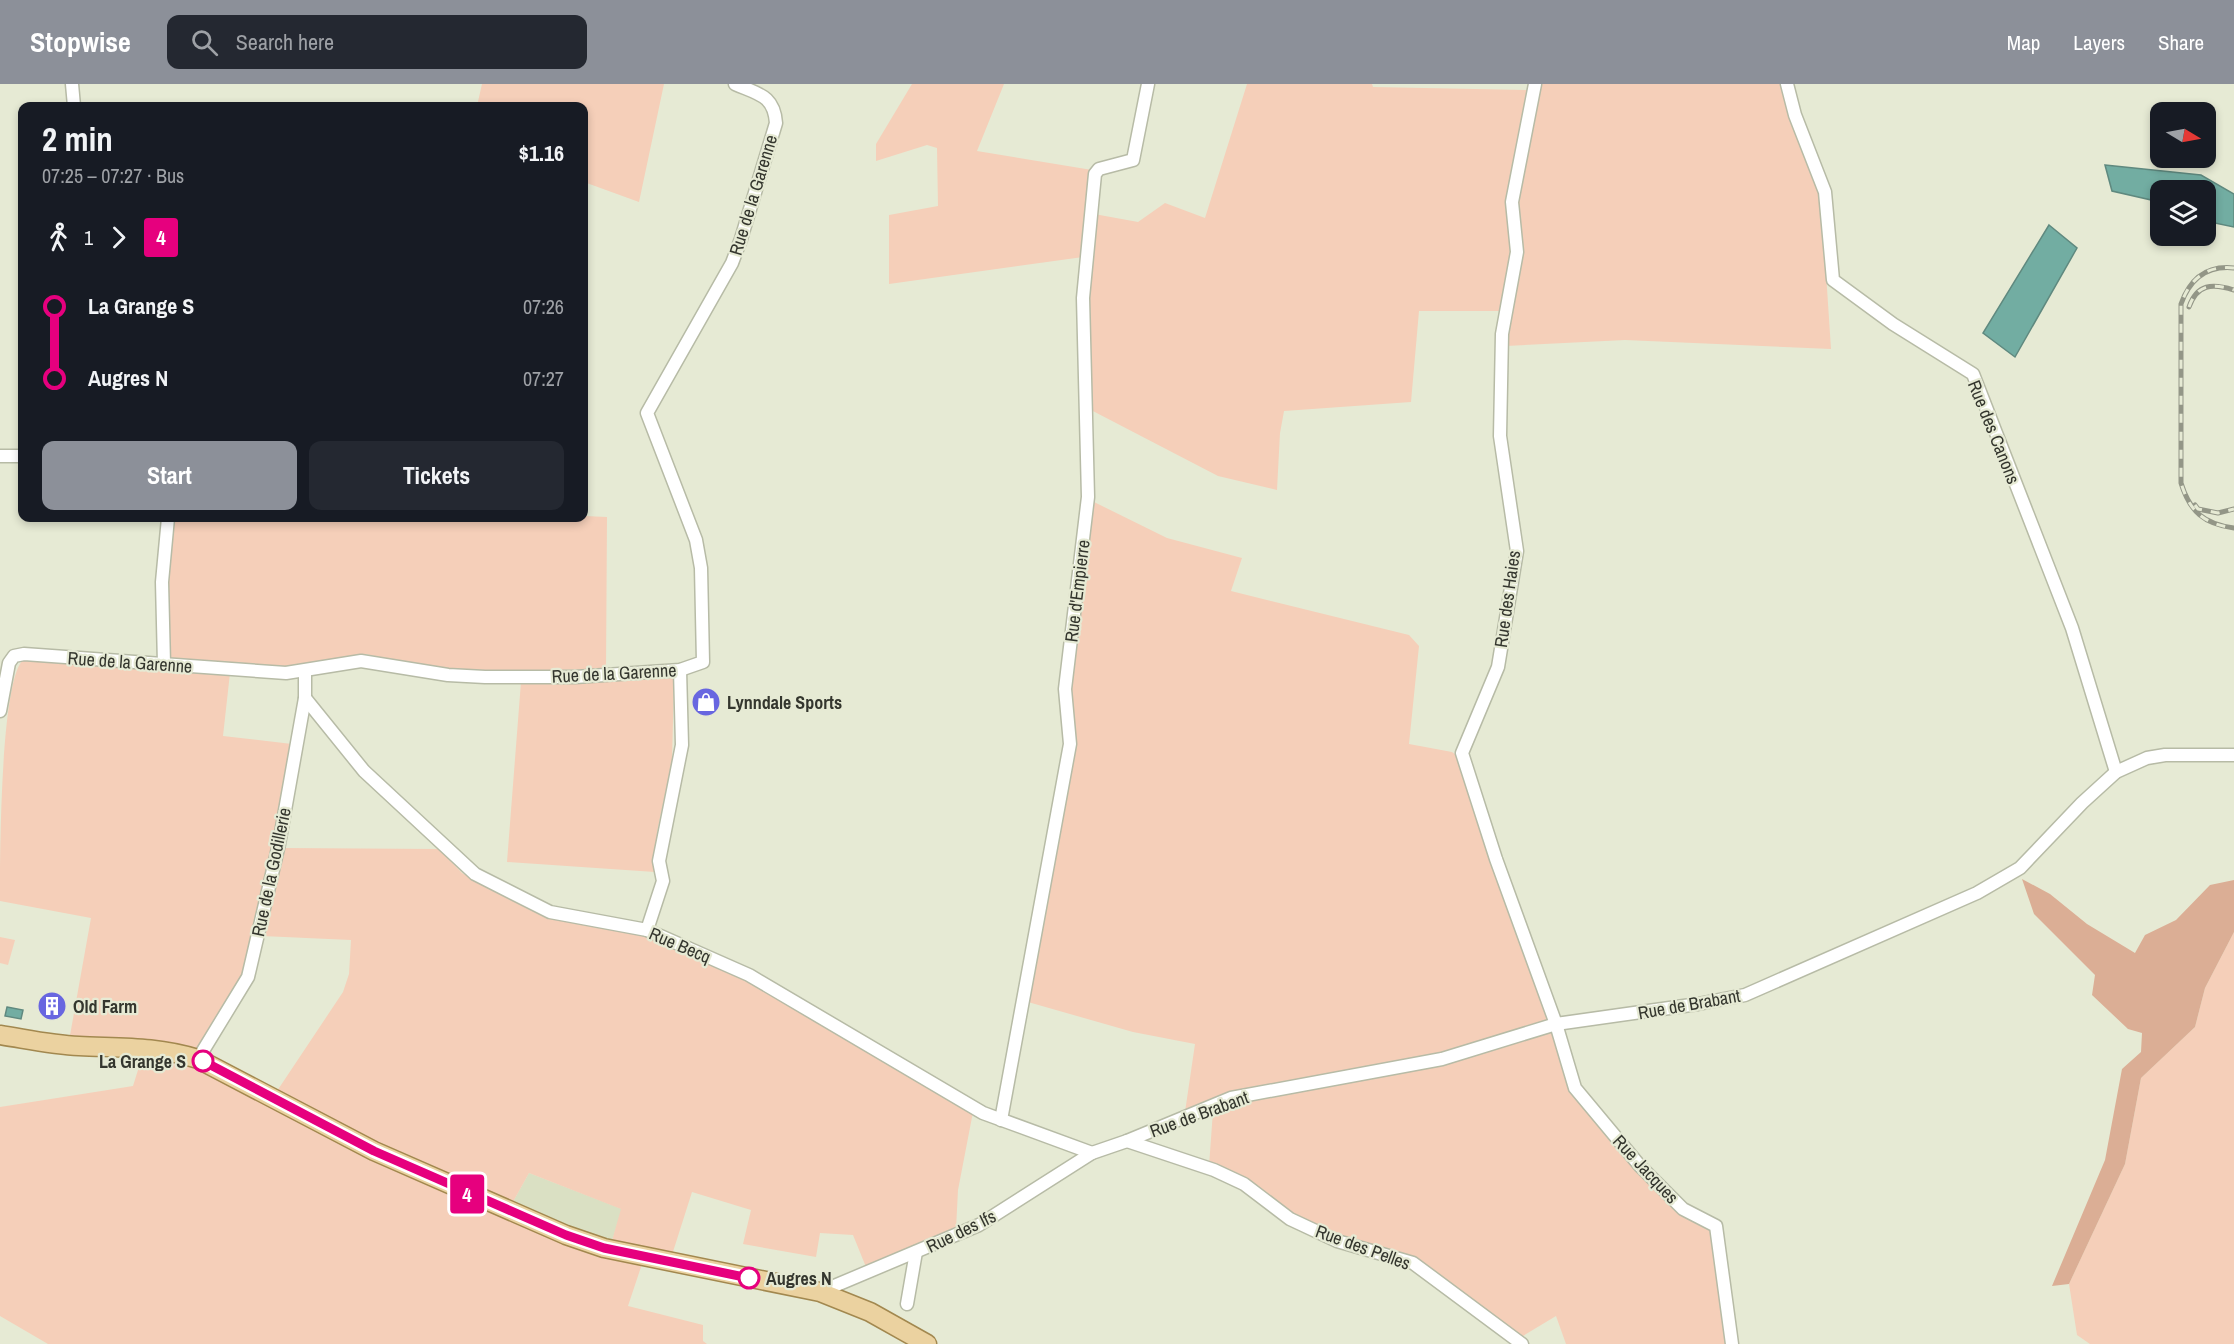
<!DOCTYPE html>
<meta charset="utf-8">
<style>
:root{--surface:#171b24;--page:#242831;--text:#f1f3f6;--muted:#9ea1a6;--accent:#8c9099}
body{margin:0;font-family:"Archivo Narrow",sans-serif;background:var(--page);color:var(--text);height:100vh;display:flex;flex-direction:column;font-size:22px;white-space:nowrap}
*{box-sizing:border-box;margin:0}
p{font-size:20px;color:var(--muted)}
.icon{flex:none;width:33px;height:33px;fill:none;stroke:currentColor;stroke-width:2;stroke-linecap:round;stroke-linejoin:round}
.map{position:relative;flex:1;overflow:hidden}
.details{position:absolute;left:18px;top:18px;width:570px;height:420px;display:flex;flex-direction:column;background:var(--surface);border-radius:12px;box-shadow:0 3px 9px #0003}
.details>*{flex:none}
.badge{padding:0 12px;border-radius:4px;font-size:21px;line-height:39px}
.needle{width:39px;rotate:100deg}
.buttons{position:absolute;left:2150px;top:18px;display:grid;gap:12px}
.buttons a{display:grid;place-items:center;width:66px;height:66px;border-radius:12px;background:var(--surface);box-shadow:0 3px 9px #0003;font-size:30px}
.map>.badge{position:absolute;translate:-50% -50%;box-shadow:0 0 0 3px #fff}
.legs{display:flex;align-items:center;gap:9px;height:66px;padding:0 24px;font-size:20px}
.legs p{margin-inline-start:auto}
.head{display:flex;align-items:center;justify-content:space-between;height:102px;padding:0 24px}
h1{font-size:33px;font-weight:700;line-height:45px}
.button{display:flex;gap:12px;margin-top:auto;padding:12px 24px}
.button a{flex:1;height:69px;border-radius:12px;background:var(--accent);color:#fff;font-size:24px;font-weight:700;line-height:69px;text-align:center}
.button a+a{background:var(--page);color:var(--text)}
ul{padding:0 24px;list-style:none}
li{display:flex;align-items:center;gap:21px;height:72px;font-size:22px}
li i{display:grid;place-items:center;width:9px;height:100%;margin:0 8px;background:currentColor}
li i::after{content:'';width:15px;height:15px;margin:-8px;border:4px solid;border-radius:50%;background:var(--surface)}
li p{margin-inline-start:auto}
li:first-child i{background:linear-gradient(#0000 50%,currentColor 0)}
li:last-child i{background:linear-gradient(currentColor 50%,#0000 0)}
header{display:flex;align-items:center;gap:36px;box-sizing:border-box;height:84px;padding:0 30px;background:var(--accent);color:#fff}
header strong{font-size:28px}
nav{display:flex;gap:33px;margin-inline-start:auto;font-size:21px}
.search{width:420px;height:54px;background:var(--page);display:flex;align-items:center;gap:15px;box-sizing:border-box;padding:0 21px;border-radius:12px;color:var(--muted);font-size:22px}
.map>svg:first-child{display:block}
</style>
<header>
<strong>Stopwise</strong>
<div class="search"><svg class="icon" aria-label="search" viewBox="0 0 24 24"><circle cx="10" cy="10" r="6"/><path d="M15 15l6 6"/></svg>Search here</div>
<nav><a>Map</a><a>Layers</a><a>Share</a></nav>
</header>
<div class="map">
<svg width="2234" height="1260" viewBox="0 0 2234 1260">
<rect width="100%" height="100%" fill="#e6ead4"/>
<polygon fill="#dae0c3" points="529,1089 622,1125 611,1160 509,1125"/>
<g fill="#f5cfb9">
<polygon points="482,0 664,0 639,118 584,98 584,22 477,22"/>
<polygon points="912,0 1004,0 977,67 1092,86 1083,173 889,200 889,131 938,122 937,64 927,61 876,77 876,60"/>
<polygon points="1247,0 1372,0 1373,3 1529,6 1512,168 1500,227 1419,227 1411,318 1284,327 1280,349 1277,406 1218,392 1089,325 1088,180 1094,130 1138,138 1165,119 1205,134"/>
<polygon points="1538,0 1782,0 1821,113 1831,265 1625,256 1506,262 1516,125"/>
<polygon points="1092,417 1167,454 1242,474 1231,507 1409,551 1419,562 1409,660 1452,668 1460,674 1550,934 1548,937 1459,966 1185,1028 1195,960 1133,948 1028,918 1076,652 1069,609"/>
<polygon points="584,432 607,433 606,585 448,588 366,570 293,584 169,578 166,497 172,434"/>
<path d="M 24,575 L 230,589 L 223,652 L 292,660 L 274,765 L 244,889 L 198,969 L 154,956 L 69,957 L 91,834 L 0,817 C 0,776 0,593 24,575 Z"/>
<polygon points="674,594 672,677 657,748 655,788 507,778 521,598"/>
<polygon points="283,764 439,765 462,789 546,833 648,853 706,876 763,904 973,1028 958,1106 956,1145 866,1183 853,1151 820,1149 816,1173 743,1160 751,1126 692,1108 671,1174 611,1160 621,1125 529,1089 509,1125 379,1061 277,1007 343,908 349,890 351,856 262,852"/>
<polygon points="2234,848 2234,1260 2090,1260 2077,1251 2069,1200 2125,1080 2141,994 2195,943 2205,904"/>
<polygon points="0,853 15,856 8,881 0,879"/>
<polygon points="1552,947 1572,1006 1608,1055 1676,1127 1712,1147 1728,1260 1566,1260 1556,1232 1518,1255 1417,1178 1343,1155 1300,1135 1209,1082 1213,1027 1256,1015"/>
<polygon points="143,970 194,981 642,1180 628,1222 703,1241 703,1257 707,1260 48,1260 0,1232 0,1023 133,1002"/>
</g>
<polygon fill="#dbae95" points="2022,795 2050,810 2087,840 2135,869 2145,851 2176,836 2210,801 2234,796 2234,848 2205,904 2195,943 2141,994 2125,1080 2069,1200 2052,1202 2105,1076 2122,985 2141,968 2142,949 2128,945 2092,911 2095,891 2034,830"/>
<g fill="#72ada2" stroke="#5f897f" stroke-width="1.5">
<polygon points="2105,81 2201,91 2234,110 2234,143 2205,137 2205,106 2160,106 2160,118 2112,107"/>
<polygon points="2049,141 2077,164 2015,273 1983,249"/>
<polygon points="7,923 23,926 21,935 5,932"/>
</g>
<g fill="none" stroke-linecap="round" stroke-linejoin="round">
<g stroke="#b7bba6" stroke-width="15">
<g id="minor">
<polyline points="72,0 74,22"/>
<polyline points="1535,0 1512,118 1517,168 1502,250 1500,352 1517,467 1498,583 1462,669 1496,775 1556,940 1575,1004 1640,1082 1683,1125 1716,1142 1732,1260"/>
<polyline points="1787,0 1795,31 1825,108 1833,196 1893,240 1973,290 2072,544 2116,688"/>
<polyline points="0,372 22,372"/>
<polyline points="164,580 162,498 168,434"/>
<polyline points="305,614 364,687 475,790 550,828 647,846 749,891 983,1029 1092,1069"/>
<path d="M 0,627 L 9,579 L 14,572 L 24,570 L 286,589 L 361,577 L 448,591 L 485,593 L 575,593 L 680,586 L 703,578 L 701,484 L 696,456 L 647,329 L 732,179 L 741,155 L 776,39 C 774,11 758,10 735,0"/>
<polyline points="647,846 663,797 659,777 682,661 680,586"/>
<polyline points="198,975 248,893 279,760 305,614 305,587"/>
<polyline points="1001,1036 1070,660 1065,605 1088,413 1083,214 1095,90 1099,85 1133,76 1148,0"/>
<polyline points="1127,1057 1214,1086 1244,1100 1290,1135 1337,1157 1413,1179 1522,1260"/>
<polyline points="820,1208 979,1141 1092,1069 1127,1057 1231,1014 1442,975 1556,940 1698,920 1745,911 1977,809 2020,784 2082,719 2116,688 2147,674 2165,671 2234,671"/>
<polyline points="907,1220 916,1168"/>
</g>
</g>
<g stroke="#a2884f" stroke-width="21">
<path id="primary" d="M 0,951 C 26,955 52,961 79,962 C 122,964 156,962 198,975 L 374,1067 L 566,1151 L 604,1164 L 820,1208 L 870,1228 L 927,1260"/>
</g>
<use href="#minor" stroke="#fff" stroke-width="12"/>
<use href="#primary" stroke="#ebd2a0" stroke-width="18"/>
<g stroke="#939687" stroke-width="5">
<g id="rail">
<path d="M 2234,184 C 2206,181 2190,195 2181,220 L 2181,399 C 2190,428 2204,440 2234,444"/>
<path d="M 2189,223 C 2197,200 2212,199 2234,206"/>
<polyline points="2195,421 2198,425 2218,429 2234,425"/>
</g>
</g>
<use href="#rail" stroke="#e6ead4" stroke-width="3" stroke-dasharray="9" stroke-linecap="butt"/>
</g>
<g fill="none" stroke-linecap="round" stroke-linejoin="round">
<g stroke="#fff" stroke-width="14">
<polyline id="line-1" points="203,977 374,1067 566,1151 604,1164 749,1194"/>
</g>
<use href="#line-1" stroke="#e6007e" stroke-width="9"/>
</g>
<defs>
<g id="shop-disc" transform="scale(1.5)"><circle r="9.5" fill="#6866e0" stroke="#e6ead4"/><path d="M-5-2.5h2.3a2.7 3.5 0 0 1 5.4 0H5L5.5 6h-11ZM-1.5-2.5h3a1.5 2.3 0 0 0-3 0Z" fill="#fff"/></g>
<g id="building-disc" transform="scale(1.5)"><circle r="9.5" fill="#6866e0" stroke="#e6ead4"/><path d="M-4-6H4V6H1V3H-1V6H-4ZM-2.5-4.3h1.7v1.8h-1.7ZM.8-4.3h1.7v1.8H.8ZM-2.5-1h1.7V.8h-1.7ZM.8-1h1.7V.8H.8Z" fill="#fff"/></g>
</defs>
<g fill-rule="evenodd">
<use href="#shop-disc" x="706" y="618"/>
<use href="#building-disc" x="52" y="922"/>
</g>
<g fill="#fff" stroke="#e6007e" stroke-width="3">
<circle cx="203" cy="977" r="10"/>
<circle cx="749" cy="1194" r="10"/>
</g>
<g text-anchor="middle" dominant-baseline="central" stroke-width="4.5" stroke-linejoin="round" paint-order="stroke">
<g font-size="18" fill="#34362e" stroke="#e6ead4">
<text transform="translate(753 111) rotate(-73)">Rue de la Garenne</text>
<text transform="translate(1994 348) rotate(68)">Rue des Canons</text>
<text transform="translate(1077 507) rotate(-83)">Rue d'Empierre</text>
<text transform="translate(1507 515) rotate(-82)">Rue des Haies</text>
<text transform="translate(130 578) rotate(4)">Rue de la Garenne</text>
<text transform="translate(614 589) rotate(-3)">Rue de la Garenne</text>
<text transform="translate(271 788) rotate(-78)">Rue de la Godillerie</text>
<text transform="translate(680 861) rotate(23)">Rue Becq</text>
<text transform="translate(1689 920) rotate(-10)">Rue de Brabant</text>
<text transform="translate(1199 1030) rotate(-20)">Rue de Brabant</text>
<text transform="translate(1646 1085) rotate(47)">Rue Jacques</text>
<text transform="translate(961 1147) rotate(-26)">Rue des Ifs</text>
<text transform="translate(1363 1163) rotate(20)">Rue des Pelles</text>
</g>
<g font-size="18" font-weight="bold" fill="#34362e" stroke="#e6ead4" text-anchor="start">
<text x="727" y="618">Lynndale Sports</text>
<text x="73" y="922">Old Farm</text>
</g>
<g font-size="18" font-weight="bold" fill="#34362e" stroke="#e6ead4" text-anchor="end">
<text x="186" y="977">La Grange S</text>
<text x="766" y="1194" text-anchor="start">Augres N</text>
</g>
</g>
</svg>
<div class="buttons">
<a><svg class="needle" viewBox="-14 -14 28 28"><path d="M0-13l5 13h-10z" fill="#e53935"/><path d="M0 13l5-13h-10z" fill="#9ea1a6"/></svg></a>
<a><svg class="icon" aria-label="layers" viewBox="0 0 24 24"><path d="M12 4l9 5-9 5-9-5zM3 14l9 5 9-5"/></svg></a>
</div>
<b class="badge" style="left:467px;top:1110px;background:#e6007e;color:#fff">4</b>
<section class="details">
<div class="head"><div><h1>2 min</h1><p>07:25 – 07:27 · Bus</p></div><b>$1.16</b></div>
<div class="legs"><svg class="icon" aria-label="walk" viewBox="0 0 24 24"><circle cx="13" cy="4" r="2"/><path d="M13 8l-2 6 4 7M11 14l-3 7M7 12l3-4h3l4 4"/></svg>1<svg class="icon" aria-label="forward" viewBox="0 0 24 24"><path d="M9 5l7 7-7 7"/></svg><b class="badge" style="background:#e6007e;color:#fff">4</b></div>
<ul>
<li><i style="color:#e6007e"></i><b>La Grange S</b><p>07:26</p></li>
<li><i style="color:#e6007e"></i><b>Augres N</b><p>07:27</p></li>
</ul>
<div class="button"><a>Start</a><a>Tickets</a></div>
</section>
</div>
